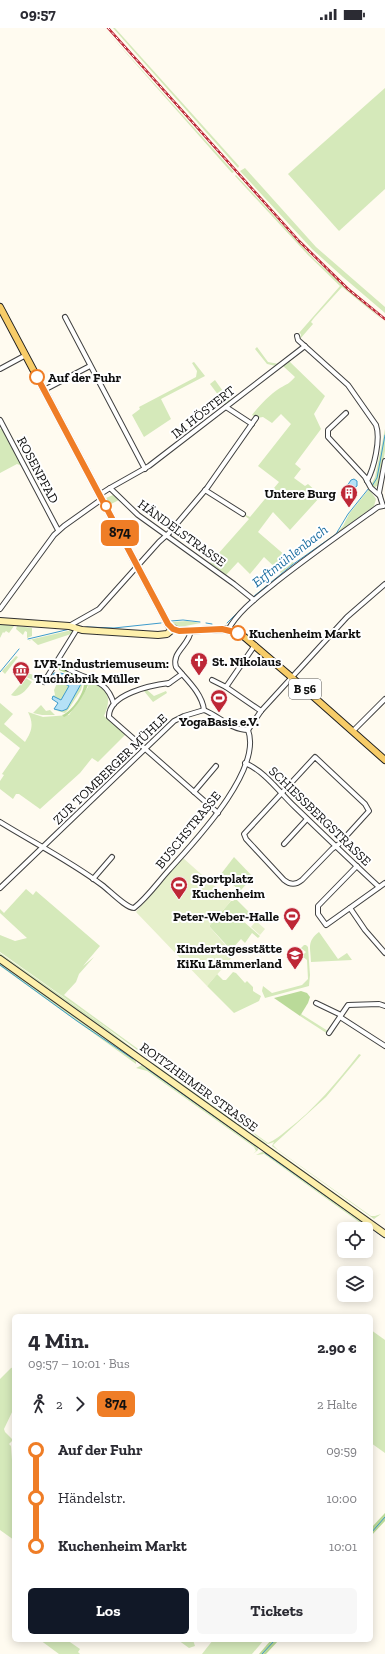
<!DOCTYPE html>
<html lang="de">
<meta charset="utf-8">
<style>
:root{--surface:#fff;--page:#f7f7f7;--text:#2b2b33;--muted:#7c7c81;--accent:#111827}
body{margin:0;font-family:"Zilla Slab",serif;background:var(--page);color:var(--text);height:100vh;display:flex;flex-direction:column;font-size:15px;white-space:nowrap}
*{box-sizing:border-box;margin:0}
p{font-size:13px;color:var(--muted)}
.icon{flex:none;width:22px;height:22px;fill:none;stroke:currentColor;stroke-width:2;stroke-linecap:round;stroke-linejoin:round}
.map{position:relative;flex:1;overflow:hidden}
.panel{position:absolute;left:12px;top:1286px;width:361px;height:328px;display:flex;flex-direction:column;background:var(--surface);border-radius:6px;box-shadow:0 2px 10px #0003}
.panel>*{flex:none}
.badge{padding:0 8px;border-radius:6px;font-size:14px;line-height:26px}
.controls{position:absolute;left:337px;top:1194px;display:grid;gap:8px}
.controls a{display:grid;place-items:center;width:36px;height:36px;border-radius:6px;background:var(--surface);box-shadow:0 2px 10px #0003;font-size:20px}
.map>.badge{position:absolute;translate:-50% -50%;box-shadow:0 0 0 2px #fff}
.legs{display:flex;align-items:center;gap:6px;height:44px;padding:0 16px;font-size:13px}
.legs p{margin-inline-start:auto}
.head{display:flex;align-items:center;justify-content:space-between;height:68px;padding:0 16px}
h1{font-size:22px;font-weight:700;line-height:30px}
.action{display:flex;gap:8px;margin-top:auto;padding:8px 16px}
.action a{flex:1;height:46px;border-radius:6px;background:var(--accent);color:#fff;font-size:16px;font-weight:700;line-height:46px;text-align:center}
.action a+a{background:var(--page);color:var(--text)}
ul{padding:0 16px;list-style:none}
li{display:flex;align-items:center;gap:14px;height:48px;font-size:15px}
li i{display:grid;place-items:center;width:6px;height:100%;margin:0 5px;background:currentColor}
li i::after{content:'';width:10px;height:10px;margin:-5px;border:3px solid;border-radius:50%;background:var(--surface)}
li p{margin-inline-start:auto}
li:first-child i{background:linear-gradient(#0000 50%,currentColor 0)}
li:last-child i{background:linear-gradient(currentColor 50%,#0000 0)}
.status{display:flex;justify-content:space-between;align-items:center;height:28px;padding:0 20px;background:var(--surface);direction:ltr}
.status svg{height:11px;fill:currentColor}
.map>svg:first-child{display:block}
</style>
<div class="status"><b>09:57</b><svg viewBox="0 0 49 12"><path d="M0 12V9h3v3zM5 12V6h3v6zM10 12V3h3v9zM15 12V0h3v12zM26 1h20v11H26zM47 4h2v5h-2z"/></svg></div>
<div class="map">
<svg width="385" height="1626" viewBox="0 0 385 1626">
<rect width="100%" height="100%" fill="#fffbf0"/>
<g fill="#d5e9ba">
<polygon points="104,0 234,144 232,145"/>
<polygon points="113,0 115,0 239,138 238,140"/>
<polygon points="385,60 385,161 339,203 288,146"/>
<polygon points="245,140 316,219 385,279 385,285 343,249 312,221 240,143"/>
<polygon points="236,147 315,232 385,294 342,259 314,290 311,294 313,296 300,311 301,306 299,305 340,258 308,227 235,148"/>
<polygon points="257,319 268,334 279,336 276,338 267,336 255,321"/>
<path d="M 289,333 L 325,368 L 314,386 L 321,401 L 295,436 L 301,441 L 294,450 L 305,458 L 308,456 L 318,465 L 320,469 L 290,502 L 273,484 L 258,504 L 294,535 L 281,545 L 264,529 L 250,546 L 238,534 L 226,547 L 210,535 L 249,491 L 245,488 L 246,487 L 250,489 L 279,454 L 258,438 L 291,396 L 281,386 L 272,395 L 263,389 L 257,390 L 252,387 C 260,377 269,367 280,360 C 287,356 289,356 295,349 L 283,338 Z"/>
<polygon points="194,334 205,348 161,371 171,391 144,409 132,387 140,381 139,379 196,349 197,343 192,335"/>
<polygon points="215,352 230,373 225,376 210,356"/>
<polygon points="3,400 22,438 17,436 0,445 0,401"/>
<polygon points="385,401 385,423 379,459 376,458 375,460 371,457 375,449"/>
<polygon points="369,461 376,471 374,478 336,506 343,498 349,486"/>
<polygon points="113,467 119,472 109,477 106,470"/>
<polygon points="187,593 201,595 180,599 174,597 171,594"/>
<polygon points="0,596 14,598 9,605 6,603 4,605 3,604 0,610"/>
<polygon points="17,598 32,600 32,608 27,610 27,604 25,603 23,607 16,601"/>
<polygon points="72,602 74,603 74,605 38,617 31,611 30,613 29,612"/>
<polygon points="16,628 18,629 5,646 2,643"/>
<path d="M 59,644 C 67,646 78,649 83,655 L 81,662 L 68,682 L 65,685 L 54,682 L 62,683 L 67,681 L 81,656 L 76,651 L 62,645 L 52,649 L 69,658 L 62,671 L 60,673 L 53,668 L 55,667 L 54,662 L 58,653 L 51,650 L 54,645 Z"/>
<polygon points="27,645 44,650 45,650 40,655 26,649"/>
<path d="M 26,650 L 32,654 C 27,661 20,671 11,667 Z"/>
<path d="M 89,653 C 109,658 112,671 104,688 L 126,706 L 98,734 L 92,730 L 80,745 L 40,781 L 19,766 L 16,766 L 13,771 L 0,761 L 0,753 L 4,747 L 2,746 L 20,720 L 0,704 L 0,675 L 13,686 L 4,696 L 25,714 C 32,703 34,696 28,684 L 43,689 L 69,687 L 88,659 Z"/>
<polygon points="146,661 154,668 166,663 167,665 153,674 144,663"/>
<polygon points="41,677 46,683 50,682 55,687 42,687 33,685"/>
<polygon points="234,829 253,849 240,863 221,846"/>
<polygon points="26,861 33,867 36,863 100,918 83,938 94,929 79,946 76,954 64,967 145,1026 151,1027 158,1025 151,1029 147,1029 96,992 0,924 0,907 15,913 27,910 0,885 0,881 4,885"/>
<polygon points="236,871 251,886 243,893 260,908 258,910 252,905 245,915 241,911 231,922 209,898 231,873 233,873"/>
<path d="M 319,904 L 338,931 L 347,925 L 352,932 L 311,934 C 311,920 306,914 319,904 Z"/>
<polygon points="304,917 306,917 308,919 310,947 309,958 265,970 262,963 263,958 272,965 302,957 308,951 307,932 302,928 306,924 301,920"/>
<polygon points="0,925 97,993 145,1030 143,1030 0,929"/>
<polygon points="0,934 136,1031 136,1036 0,938"/>
<polygon points="233,944 236,945 245,955 247,953 253,959 253,963 261,968 259,973 234,985 207,958 217,946 223,952 226,952"/>
<polygon points="301,986 328,1003 331,1008 300,988"/>
<path d="M 359,1026 L 361,1027 L 326,1069 L 273,1117 L 278,1122 L 371,1188 L 375,1188 L 381,1186 L 374,1191 L 272,1118 L 274,1114 L 268,1116 L 153,1033 L 157,1028 L 156,1031 L 163,1040 L 268,1115 C 275,1112 281,1107 286,1103 C 315,1081 337,1054 359,1026 Z"/>
<polygon points="153,1035 267,1116 267,1117 263,1116 152,1037"/>
<polygon points="142,1037 146,1038 258,1119 258,1122 253,1126 256,1123 254,1119 147,1043 136,1040"/>
<polygon points="271,1120 272,1120 371,1191 369,1191"/>
<polygon points="264,1123 366,1195 368,1199 367,1202 366,1199 264,1126 256,1127"/>
<polygon points="371,1302 385,1312 385,1425 371,1415"/>
<polygon points="14,1339 14,1380 4,1401 5,1404 13,1412 9,1416 11,1418 12,1432 14,1437 14,1512 0,1502 0,1351 11,1340"/>
<polygon points="40,1612 67,1612 80,1621 78,1624 80,1626 59,1626"/>
<polygon points="178,1612 193,1612 195,1618 189,1620"/>
<polygon points="213,1612 264,1612 252,1626 202,1626"/>
</g>
<g fill="#bada99">
<path d="M 59,636 L 68,643 L 89,653 C 88,662 72,687 64,689 L 62,687 C 71,685 88,661 83,652 L 59,642 Z"/>
<polygon points="301,963 307,965 310,969 308,975 300,988 274,970"/>
<polygon points="385,1485 385,1493 371,1508 371,1500"/>
<polygon points="271,1612 279,1612 266,1626 259,1626"/>
</g>
<g fill="#e6f0cb">
<polygon points="182,829 231,873 209,898 234,927 207,958 136,884"/>
<polygon points="256,893 265,901 260,907 251,899"/>
</g>
<g fill="#b5e1f6" stroke="#3d9bcc">
<polygon points="354,451 357,453 357,458 352,462 350,462 347,458 351,452"/>
<path d="M 54,645 C 63,644 76,649 81,656 L 67,681 L 62,683 L 54,681 L 58,675 L 52,671 L 53,668 L 61,672 L 69,658 L 53,650 L 52,648 Z"/>
</g>
<g fill="none" stroke-linecap="round" stroke-linejoin="round">
<g stroke="#3d9bcc" stroke-width="1">
<polyline points="372,458 377,450 385,407"/>
<polyline points="253,569 292,537 336,506 348,486 369,460"/>
<polyline points="171,593 183,592 200,594"/>
<polyline points="206,595 212,596"/>
<polyline points="227,595 251,571"/>
<polyline points="87,599 114,600 161,595"/>
<polyline points="28,611 70,601"/>
<polyline points="0,644 19,621"/>
<polyline points="0,937 77,993 133,1031"/>
<polyline points="146,1040 256,1118"/>
<polyline points="265,1125 364,1195"/>
<polyline points="375,1203 385,1210"/>
<polyline points="371,1505 385,1489"/>
<polyline points="262,1626 275,1612"/>
</g>
<g stroke="#414141" stroke-width="6">
<g id="street">
<polyline points="65,289 145,441"/>
<path d="M 297,308 L 298,312 L 348,357 L 376,397 C 381,411 374,440 367,453"/>
<polyline points="0,341 26,327"/>
<polyline points="44,362 90,338"/>
<polyline points="226,379 252,396"/>
<polyline points="346,385 328,402 328,409 365,449 371,460 380,468"/>
<polyline points="0,392 58,502"/>
<polyline points="110,460 149,438 305,318"/>
<polyline points="205,462 243,486"/>
<polyline points="99,467 110,460 138,487 234,556 254,572"/>
<polyline points="383,478 379,465 385,433"/>
<polyline points="0,581 54,507 64,498 102,471"/>
<polyline points="69,598 99,581 159,514 169,505 207,460 256,390"/>
<path d="M 191,602 C 190,617 171,624 176,639 C 186,651 202,665 204,682"/>
<path d="M 228,602 C 239,582 259,568 276,554 C 309,528 343,504 378,479 L 383,478"/>
<path d="M 57,633 C 62,636 66,640 70,642 C 91,654 106,650 114,676"/>
<polyline points="212,652 226,659 261,683"/>
<polyline points="44,654 77,601"/>
<path d="M 169,655 C 152,657 108,666 109,689 L 218,785"/>
<polyline points="168,656 182,646"/>
<polyline points="226,659 255,617"/>
<polyline points="248,702 261,683 347,589 385,556"/>
<polyline points="353,703 385,671"/>
<path d="M 315,729 L 365,776 L 369,783 L 339,816 L 332,821 L 302,852 C 296,857 290,857 284,852 L 246,811 L 244,806 Z"/>
<path d="M 245,735 C 266,744 279,764 295,779 C 323,806 351,833 379,859"/>
<polyline points="194,764 216,738"/>
<path d="M 0,794 C 34,815 70,833 102,857 C 110,863 126,880 134,880 C 147,870 158,854 169,842 C 194,814 263,742 248,702"/>
<polyline points="284,816 307,791"/>
<polyline points="357,838 318,878 318,886 326,897 385,855"/>
<polyline points="93,851 112,829"/>
<path d="M 0,860 L 174,693 L 184,688 L 204,682 C 219,688 231,702 248,702"/>
<polyline points="350,880 365,902 385,925"/>
<polyline points="316,975 341,987"/>
<polyline points="340,989 385,1018"/>
<polyline points="329,1005 348,977 379,976 385,978"/>
</g>
</g>
<g stroke="#303030" stroke-width="8">
<g id="secondary">
<polyline points="0,593 69,598 82,602 158,607 167,606 173,601"/>
<polyline points="0,931 385,1206"/>
</g>
</g>
<g stroke="#1f1f1f" stroke-width="8">
<polyline id="primary" points="0,279 169,598 179,603 224,601 242,607 289,647 385,732"/>
</g>
<use href="#street" stroke="#fff" stroke-width="4"/>
<use href="#secondary" stroke="#fef0ac" stroke-width="6"/>
<use href="#primary" stroke="#f7cc68" stroke-width="6"/>
<g stroke="#be2736" stroke-width="2.5">
<polyline id="rail" points="108,0 299,213 348,261 385,291"/>
</g>
<use href="#rail" stroke="#fff" stroke-width="1" stroke-dasharray="3" stroke-linecap="butt"/>
</g>
<g fill="none" stroke-linecap="round" stroke-linejoin="round">
<g stroke="#fff" stroke-width="9">
<polyline id="line-1" points="37,349 168,596 173,601 179,603 222,601 238,605"/>
</g>
<use href="#line-1" stroke="#ef7d26" stroke-width="6"/>
</g>
<defs>
<g id="building-pin" transform="scale(0.9)"><path d="M0 17L-7.5 6A9.5 9.5 0 1 1 7.5 6Z" fill="#be2736" stroke="#fff"/><path d="M-4-6H4V6H1V3H-1V6H-4ZM-2.5-4.3h1.7v1.8h-1.7ZM.8-4.3h1.7v1.8H.8ZM-2.5-1h1.7V.8h-1.7ZM.8-1h1.7V.8H.8Z" fill="#fff"/></g>
<g id="church-pin" transform="scale(0.9)"><path d="M0 17L-7.5 6A9.5 9.5 0 1 1 7.5 6Z" fill="#be2736" stroke="#fff"/><path d="M-1.2-6h2.4v3.5h3.3v2.4h-3.3V6h-2.4V-.1h-3.3v-2.4h3.3Z" fill="#fff"/></g>
<g id="museum-pin" transform="scale(0.9)"><path d="M0 17L-7.5 6A9.5 9.5 0 1 1 7.5 6Z" fill="#be2736" stroke="#fff"/><path d="M0-6L6-3V-2H-6V-3ZM-5-1h2V3h-2ZM-1-1h2V3h-2ZM3-1h2V3H3ZM-6 4H6V6H-6Z" fill="#fff"/></g>
<g id="stadium-pin" transform="scale(0.9)"><path d="M0 17L-7.5 6A9.5 9.5 0 1 1 7.5 6Z" fill="#be2736" stroke="#fff"/><path d="M0-5a6.5 5 0 1 0 0 10a6.5 5 0 1 0 0-10ZM-3.5-1.8h7v3.6h-7Z" fill="#fff"/></g>
<g id="school-pin" transform="scale(0.9)"><path d="M0 17L-7.5 6A9.5 9.5 0 1 1 7.5 6Z" fill="#be2736" stroke="#fff"/><path d="M0-5L7-2L0 1L-7-2ZM-4 1L0 2.5L4 1V4Q0 6-4 4Z" fill="#fff"/></g>
</defs>
<g fill-rule="evenodd">
<use href="#building-pin" x="349" y="465"/>
<use href="#church-pin" x="199" y="633"/>
<use href="#museum-pin" x="21" y="642"/>
<use href="#stadium-pin" x="219" y="670"/>
<use href="#stadium-pin" x="179" y="857"/>
<use href="#stadium-pin" x="292" y="888"/>
<use href="#school-pin" x="295" y="927"/>
</g>
<g fill="#fff" stroke="#ef7d26" stroke-width="2">
<circle cx="37" cy="349" r="7"/>
<circle cx="106" cy="478" r="5"/>
<circle cx="238" cy="605" r="7"/>
</g>
<g text-anchor="middle" dominant-baseline="central" stroke-width="4" stroke-linejoin="round" paint-order="stroke">
<rect fill="#fff" stroke="#565656" stroke-width="1" x="289" y="651" width="32" height="20" rx="3"/>
<g font-size="12" font-weight="bold" fill="#0e0e0e">
<text x="305" y="661">B 56</text>
</g>
<g font-size="13" font-weight="bold" fill="#0e0e0e" stroke="#fff" text-anchor="start">
<text x="48" y="349">Auf der Fuhr</text>
<text x="249" y="605">Kuchenheim Markt</text>
</g>
<g font-size="13" fill="#0e0e0e" stroke="#fff">
<text transform="translate(203 384) rotate(-38)">IM HÖSTERT</text>
<text transform="translate(38 442) rotate(62)">ROSENPFAD</text>
<text transform="translate(182 505) rotate(36)">HÄNDELSTRASSE</text>
<text transform="translate(110 741) rotate(-44)">ZUR TOMBERGER MÜHLE</text>
<text transform="translate(320 788) rotate(44)">SCHIESSBERGSTRASSE</text>
<text transform="translate(188 802) rotate(-51)">BUSCHSTRASSE</text>
<text transform="translate(199 1059) rotate(36)">ROITZHEIMER STRASSE</text>
</g>
<g font-size="13" font-weight="bold" fill="#0e0e0e" stroke="#fff" text-anchor="end">
<text x="336" y="465">Untere Burg</text>
<text x="212" y="633" text-anchor="start">St. Nikolaus</text>
<text x="34" y="635" text-anchor="start">LVR-Industriemuseum:<tspan x="34" dy="15">Tuchfabrik Müller</tspan></text>
<text x="219" y="693" text-anchor="middle">YogaBasis e.V.</text>
<text x="192" y="850" text-anchor="start">Sportplatz<tspan x="192" dy="15">Kuchenheim</tspan></text>
<text x="279" y="888">Peter-Weber-Halle</text>
<text x="282" y="920">Kindertagesstätte<tspan x="282" dy="15">KiKu Lämmerland</tspan></text>
</g>
<g font-size="14" font-style="italic" fill="#186ca0" stroke="#fff">
<text transform="translate(290 528) rotate(-38)">Erftmühlenbach</text>
</g>
</g>
</svg>
<div class="controls">
<a><svg class="icon" aria-label="locate" viewBox="0 0 24 24"><circle cx="12" cy="12" r="6"/><path d="M12 2v4M12 18v4M2 12h4M18 12h4"/></svg></a>
<a><svg class="icon" aria-label="layers" viewBox="0 0 24 24"><path d="M12 4l9 5-9 5-9-5zM3 14l9 5 9-5"/></svg></a>
</div>
<b class="badge" style="left:120px;top:505px;background:#ef7d26;color:#111">874</b>
<section class="panel">
<div class="head"><div><h1>4 Min.</h1><p>09:57 – 10:01 · Bus</p></div><b>2.90 €</b></div>
<div class="legs"><svg class="icon" aria-label="walk" viewBox="0 0 24 24"><circle cx="13" cy="4" r="2"/><path d="M13 8l-2 6 4 7M11 14l-3 7M7 12l3-4h3l4 4"/></svg>2<svg class="icon" aria-label="forward" viewBox="0 0 24 24"><path d="M9 5l7 7-7 7"/></svg><b class="badge" style="background:#ef7d26;color:#111">874</b><p>2 Halte</p></div>
<ul>
<li><i style="color:#ef7d26"></i><b>Auf der Fuhr</b><p>09:59</p></li>
<li><i style="color:#ef7d26"></i><span>Händelstr.</span><p>10:00</p></li>
<li><i style="color:#ef7d26"></i><b>Kuchenheim Markt</b><p>10:01</p></li>
</ul>
<div class="action"><a>Los</a><a>Tickets</a></div>
</section>
</div>
